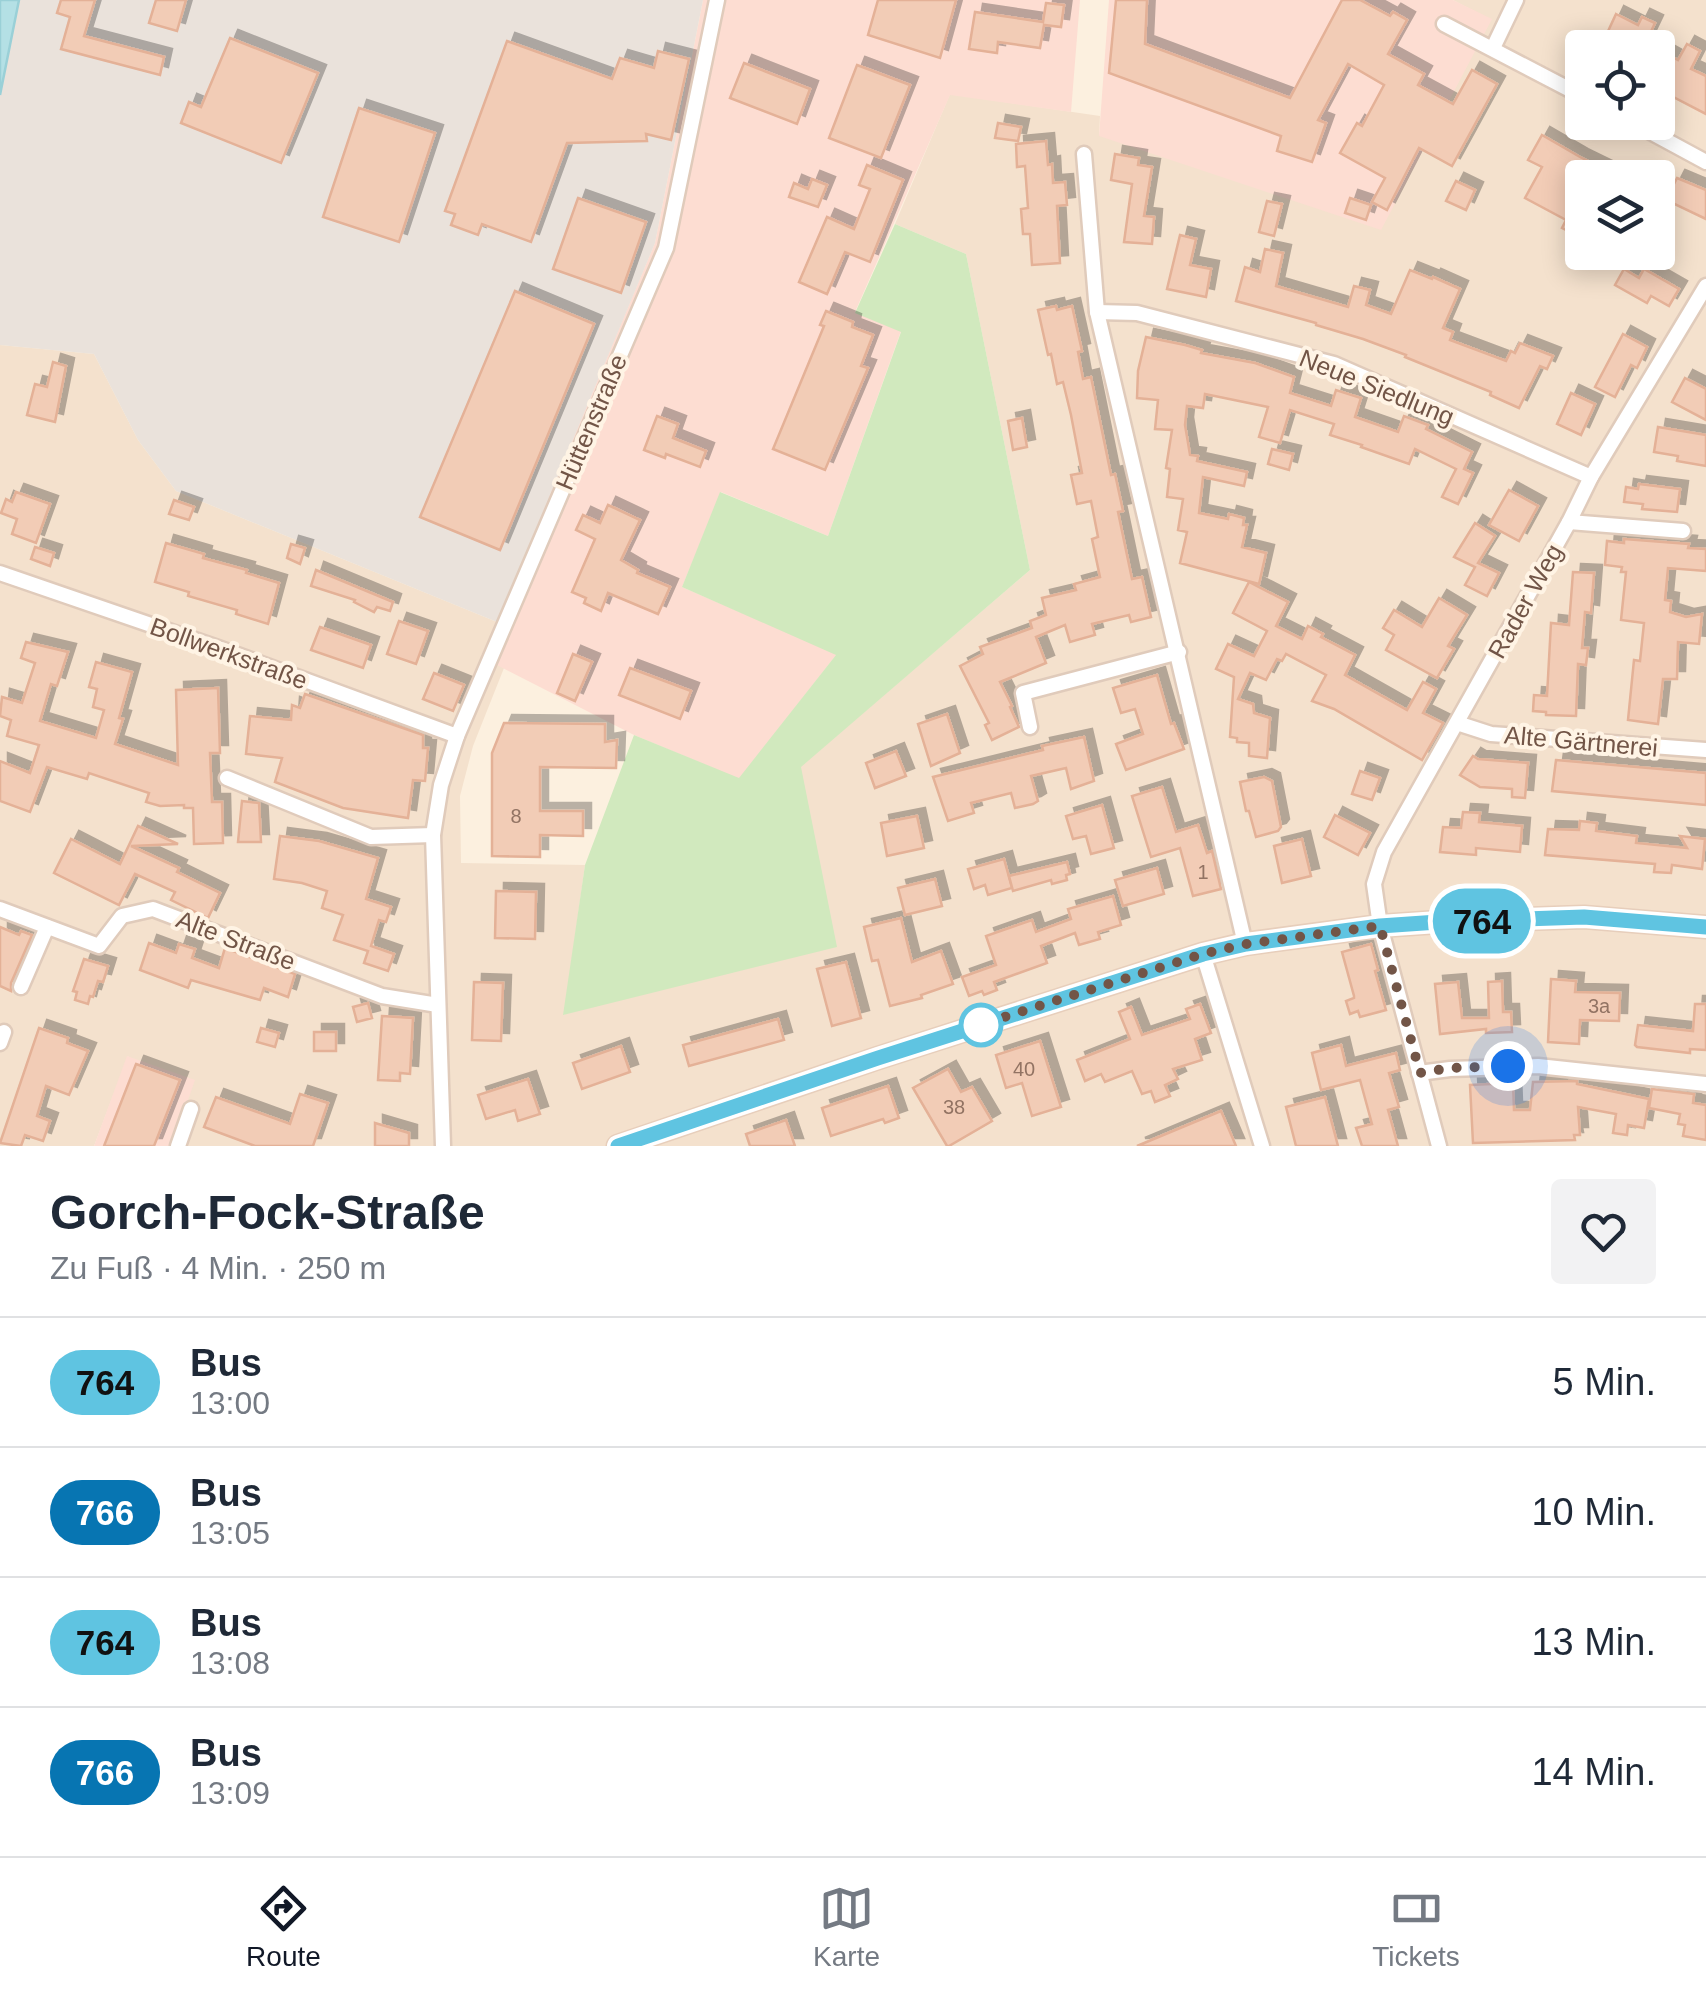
<!DOCTYPE html>
<html lang="de">
<meta charset="utf-8">
<style>
:root{--surface:#fff;--page:#f2f2f3;--text:#1f2937;--muted:#747a83;--line:#e0e1e3;--accent:#111827}
body{margin:0;font-family:Helvetica,sans-serif;background:var(--page);color:var(--text);height:100vh;display:flex;flex-direction:column;font-size:38px;white-space:nowrap}
*{box-sizing:border-box;margin:0}
p{font-size:32px;color:var(--muted)}
.icon{flex:none;width:55px;height:55px;fill:none;stroke:currentColor;stroke-width:2;stroke-linecap:round;stroke-linejoin:round}
.map{position:relative;height:1146px;overflow:hidden}
.side{display:flex;flex-direction:column;background:var(--surface);flex:1}
.side>*{flex:none}
.badge{padding:0 20px;border-radius:32px;font-size:35px;line-height:65px}
.fabs{position:absolute;left:1565px;top:30px;display:grid;gap:20px}
.fabs a{display:grid;place-items:center;width:110px;height:110px;border-radius:10px;background:var(--surface);box-shadow:0 5px 25px #0003;font-size:50px}
.you{position:absolute;width:50px;height:50px;margin:-25px;border:8px solid #fff;border-radius:50%;background:#1a73e8;box-shadow:0 0 0 15px #1a73e833}
.map>.badge{position:absolute;translate:-50% -50%;box-shadow:0 0 0 5px #fff}
.round{display:grid;place-items:center;flex:none;width:105px;height:105px;border-radius:10px;background:var(--page)}
.overview{display:flex;align-items:center;justify-content:space-between;height:170px;padding:0 50px}
h1{font-size:48px;font-weight:600;line-height:75px}
ul{padding:0;list-style:none}
li{display:flex;align-items:center;gap:30px;height:130px;padding:0 50px;border-top:2px solid var(--line)}
li div{flex:1}
li b{display:block;font-size:38px}
li em{font-style:normal}
li .badge{min-width:110px;font-weight:700;text-align:center}
.dock{display:flex;justify-content:space-around;align-items:center;height:140px;border-top:2px solid var(--line);background:var(--surface);font-size:28px;color:var(--muted)}
.dock a{display:grid;justify-items:center;gap:5px}
.dock .selected{color:var(--accent)}
.map>svg:first-child{display:block}
</style>
<div class="map">
<svg width="1706" height="1146" viewBox="0 0 1706 1146">
<defs>
<filter id="shadow"><feDropShadow dx="8" dy="-8" stdDeviation="0" flood-color="#0004"/></filter>
</defs>
<rect width="100%" height="100%" fill="#fcf0df"/>
<path fill="#f4e1cd" fill-rule="evenodd" d="M 1453,0 L 1706,0 L 1706,1146 L 172,1146 L 128,1056 L 94,1146 L 0,1146 L 0,345 L 94,354 L 138,440 L 176,491 L 497,622 L 481,656 L 504,668 L 473,746 L 460,796 L 461,863 L 585,865 L 564,1015 L 800,767 L 1030,570 L 966,254 L 895,224 L 950,94 L 1100,116 L 1099,136 L 1491,20 ZM 1582,48 L 1658,48 L 1658,122 L 1582,122 ZM 1582,178 L 1658,178 L 1658,252 L 1582,252 Z"/>
<g fill="#fdddd2">
<polygon points="703,0 1080,0 1071,112 950,95 855,312 901,331 828,536 721,492 682,587 837,654 739,779 634,735 481,657 655,243"/>
<polygon points="1109,0 1453,0 1492,19 1381,230 1099,136"/>
<polygon points="127,1056 195,1080 172,1146 94,1146"/>
</g>
<polygon fill="#eae2db" points="19,0 703,0 655,243 497,622 176,491 138,440 94,354 0,345 0,95"/>
<polygon fill="#d1e9be" points="895,224 966,254 1030,570 801,767 837,947 563,1015 585,865 634,735 739,778 836,655 682,587 720,492 828,536 901,332 855,313"/>
<polygon fill="#b4e0e5" stroke="#9ad0d7" stroke-width="2.5" points="0,0 19,0 0,95"/>
<g fill="#f2ccb6" stroke="#e4b197" stroke-width="2.5" filter="url(#shadow)">
<polygon points="61,0 95,0 84,36 164,57 160,75 61,49 70,17 57,13"/>
<polygon points="156,0 186,0 177,31 149,23"/>
<polygon points="878,0 956,0 940,58 868,35"/>
<polygon points="1116,0 1147,0 1145,44 1290,98 1342,0 1360,0 1390,16 1393,12 1407,20 1388,54 1424,74 1418,85 1453,104 1472,70 1497,84 1452,166 1419,148 1387,210 1372,202 1385,178 1340,153 1357,123 1362,126 1384,85 1348,64 1318,120 1326,123 1312,162 1277,151 1281,136 1109,73"/>
<polygon points="1046,3 1064,5 1061,27 1044,25 1040,48 998,42 997,53 969,49 975,12 1043,22"/>
<polygon points="1616,14 1638,25 1642,17 1655,23 1645,44 1630,37 1625,48 1620,48 1604,40"/>
<polygon points="230,38 318,73 281,163 181,123 189,102 201,107"/>
<polygon points="507,41 612,79 620,58 654,68 658,51 689,59 671,140 646,134 647,141 567,143 531,242 482,224 478,235 451,225 455,214 445,211"/>
<polygon points="1687,44 1700,51 1691,69 1706,76 1706,114 1658,89 1658,49 1678,60"/>
<polygon points="744,63 810,89 797,124 730,98"/>
<polygon points="857,65 910,85 881,158 829,138"/>
<polygon points="359,108 435,133 399,242 323,217"/>
<polygon points="998,123 1021,127 1018,141 995,138"/>
<polygon points="1542,135 1580,157 1623,178 1582,178 1582,228 1578,236 1562,228 1566,220 1525,198 1542,167 1528,160"/>
<polygon points="1046,141 1048,165 1052,164 1053,183 1065,182 1067,205 1057,206 1060,263 1032,265 1030,234 1023,234 1021,209 1028,208 1025,166 1017,167 1016,144"/>
<polygon points="1115,154 1139,158 1138,165 1152,167 1144,216 1154,217 1152,244 1124,242 1132,184 1111,180"/>
<polygon points="867,165 903,180 870,262 845,252 827,294 799,282 827,217 854,229 870,189 859,185"/>
<polygon points="1677,178 1706,190 1706,219 1666,200"/>
<polygon points="812,179 827,185 818,207 789,197 794,183 808,189"/>
<polygon points="1456,181 1475,190 1466,210 1446,201"/>
<polygon points="578,198 646,222 621,293 553,269"/>
<polygon points="1350,198 1371,205 1366,220 1345,213"/>
<polygon points="1267,201 1282,204 1274,236 1259,232"/>
<polygon points="1180,235 1196,239 1190,265 1211,269 1206,297 1167,289"/>
<polygon points="1265,249 1283,253 1276,286 1348,307 1354,286 1370,290 1366,305 1391,314 1410,270 1432,279 1433,277 1460,289 1443,328 1453,332 1450,340 1506,361 1511,351 1515,353 1520,343 1553,356 1547,369 1540,366 1519,408 1490,395 1491,392 1405,357 1406,355 1363,339 1316,325 1316,323 1236,301 1245,267 1260,272"/>
<polygon points="1624,269 1639,278 1644,269 1679,289 1669,306 1651,296 1647,303 1615,285"/>
<polygon points="515,291 594,324 500,550 420,517"/>
<polygon points="1056,306 1057,310 1072,306 1082,351 1078,352 1083,379 1091,377 1111,475 1115,474 1123,511 1118,512 1132,579 1142,577 1151,617 1131,622 1129,615 1092,624 1095,635 1070,642 1065,625 1036,637 1046,663 1000,682 1012,706 1010,707 1019,727 992,740 985,725 989,723 960,666 983,654 980,647 1032,628 1030,621 1046,615 1042,598 1076,590 1074,584 1100,577 1092,539 1098,537 1091,501 1077,504 1071,475 1082,473 1071,415 1063,382 1057,384 1051,354 1048,355 1038,310"/>
<polygon points="826,311 853,322 852,327 873,335 861,366 868,368 825,470 773,449 824,326 820,325"/>
<polygon points="1623,334 1647,347 1637,368 1631,365 1615,397 1595,387"/>
<polygon points="1146,337 1185,345 1202,350 1201,353 1255,363 1294,377 1290,393 1331,406 1336,390 1361,398 1355,417 1398,432 1404,416 1428,425 1426,429 1472,452 1464,469 1473,473 1458,504 1442,497 1456,469 1415,449 1409,464 1361,447 1362,445 1330,435 1334,424 1290,410 1280,443 1259,437 1268,407 1205,394 1203,408 1187,406 1185,425 1190,455 1198,456 1197,461 1247,472 1244,486 1203,477 1199,513 1228,519 1229,514 1244,518 1243,525 1247,525 1242,547 1266,553 1259,584 1180,563 1187,532 1178,530 1183,499 1167,497 1170,469 1166,468 1172,430 1155,429 1158,400 1137,398 1138,371"/>
<polygon points="53,362 66,366 55,422 27,415 35,384 47,387"/>
<polygon points="1685,378 1706,389 1706,420 1672,402"/>
<polygon points="1571,393 1595,404 1581,435 1557,424"/>
<polygon points="657,416 678,424 673,438 706,451 700,467 666,454 665,458 644,450"/>
<polygon points="1022,418 1027,447 1013,450 1008,421"/>
<polygon points="1658,427 1706,435 1706,466 1677,461 1678,456 1654,452"/>
<polygon points="1272,449 1293,454 1289,470 1268,464"/>
<polygon points="1639,484 1680,489 1677,512 1642,509 1643,504 1624,502 1626,487 1638,489"/>
<polygon points="1509,490 1538,506 1519,541 1489,525"/>
<polygon points="16,492 50,504 36,543 12,534 17,519 1,513 6,499 12,502"/>
<polygon points="174,500 194,507 189,520 169,514"/>
<polygon points="608,505 640,520 621,560 638,570 637,573 670,587 658,614 608,593 601,611 584,603 586,598 572,592 595,539 576,530 583,515 600,523"/>
<polygon points="1475,523 1495,536 1478,563 1499,573 1487,596 1465,585 1475,567 1454,557"/>
<polygon points="1624,539 1689,544 1688,548 1706,549 1706,571 1668,568 1665,600 1671,601 1670,612 1686,617 1702,614 1699,644 1678,642 1677,679 1663,679 1658,724 1628,720 1634,660 1640,661 1644,623 1621,620 1626,572 1621,572 1622,567 1605,565 1607,541 1624,543"/>
<polygon points="166,543 204,554 203,558 247,570 246,573 279,583 268,624 236,614 237,610 188,596 189,592 155,582"/>
<polygon points="291,544 305,548 300,564 287,558"/>
<polygon points="35,547 54,553 50,566 31,559"/>
<polygon points="316,570 393,602 390,611 377,607 374,612 354,602 355,600 311,586"/>
<polygon points="1573,572 1594,573 1591,613 1585,612 1582,648 1588,648 1586,665 1578,664 1576,716 1546,715 1546,712 1533,711 1534,695 1547,696 1551,623 1569,625"/>
<polygon points="1249,582 1288,602 1276,626 1302,639 1308,626 1323,634 1321,637 1355,655 1345,675 1407,710 1423,682 1436,689 1423,713 1443,723 1422,760 1334,709 1312,701 1326,675 1286,654 1282,661 1277,659 1266,680 1250,673 1238,699 1253,704 1254,713 1270,718 1267,758 1249,756 1249,743 1237,742 1237,738 1230,737 1234,677 1216,669 1228,644 1254,656 1267,631 1233,613"/>
<polygon points="1439,598 1467,615 1448,646 1454,649 1437,678 1386,650 1394,635 1383,628 1394,610 1422,627"/>
<polygon points="399,621 428,631 416,664 387,654"/>
<polygon points="320,627 371,645 363,668 311,650"/>
<polygon points="26,642 68,652 57,686 51,684 40,721 96,738 104,710 93,707 97,689 89,687 96,662 132,672 119,718 123,719 115,744 178,765 176,690 218,688 220,753 210,753 212,802 222,802 223,843 194,844 193,808 184,808 184,805 160,806 146,802 149,793 89,773 87,779 47,767 30,812 0,801 0,761 30,773 39,745 7,736 11,720 0,716 2,697 22,703 35,663 21,658"/>
<polygon points="573,654 592,662 575,701 557,693"/>
<polygon points="630,668 691,691 680,719 619,695"/>
<polygon points="434,673 464,685 453,711 423,699"/>
<polygon points="1157,675 1171,724 1174,723 1184,749 1126,770 1116,744 1143,734 1135,709 1121,713 1113,688"/>
<polygon points="305,694 423,735 423,748 428,748 425,781 413,780 408,818 343,808 275,782 282,758 246,754 250,716 291,720 292,705 300,708"/>
<polygon points="947,714 960,753 931,766 918,724"/>
<polygon points="504,723 605,724 605,742 617,740 616,768 540,767 540,811 583,811 583,836 540,835 540,857 492,856 492,753"/>
<polygon points="1084,737 1094,781 1071,789 1066,768 1031,776 1038,801 1033,804 1015,808 1011,793 971,803 974,813 948,821 933,777 1043,750 1042,746"/>
<polygon points="896,751 906,776 875,788 866,763"/>
<polygon points="1473,756 1478,759 1528,763 1525,798 1512,797 1512,789 1480,787 1460,775"/>
<polygon points="1556,760 1706,773 1706,805 1552,791"/>
<polygon points="1360,771 1380,778 1372,800 1352,794"/>
<polygon points="1264,777 1272,781 1281,827 1278,831 1256,837 1249,811 1246,811 1240,782"/>
<polygon points="1162,787 1176,832 1198,825 1207,853 1212,851 1221,889 1193,896 1180,848 1151,857 1132,796"/>
<polygon points="242,801 259,803 261,842 238,842"/>
<polygon points="1102,805 1114,848 1091,854 1086,836 1073,839 1066,816"/>
<polygon points="1463,812 1480,813 1479,822 1522,826 1520,852 1476,848 1476,855 1440,852 1443,827 1461,828"/>
<polygon points="1335,815 1370,833 1358,855 1324,837"/>
<polygon points="917,816 924,848 887,856 881,823"/>
<polygon points="1580,821 1597,823 1596,831 1637,836 1636,843 1687,848 1680,836 1705,839 1702,869 1672,865 1671,873 1654,872 1655,864 1545,855 1548,829 1579,830"/>
<polygon points="138,826 178,844 131,846 179,868 177,872 220,893 208,918 171,900 175,892 135,874 119,905 54,873 71,839 120,864"/>
<polygon points="280,836 319,841 378,858 366,899 391,907 386,922 379,920 371,946 394,954 388,971 364,963 368,951 334,940 343,915 322,908 327,891 302,883 274,879"/>
<polygon points="1302,839 1311,876 1282,883 1274,846"/>
<polygon points="1004,859 1012,888 988,895 985,885 974,889 968,869"/>
<polygon points="1067,862 1070,874 1066,875 1067,880 1052,884 1051,880 1013,891 1009,876"/>
<polygon points="1157,868 1164,894 1123,906 1115,880"/>
<polygon points="935,879 942,906 905,915 898,888"/>
<polygon points="496,891 536,892 535,939 495,938"/>
<polygon points="1113,896 1121,925 1098,932 1100,939 1079,945 1075,933 1041,946 1047,963 994,982 997,990 984,995 982,991 969,996 962,977 996,965 986,936 1032,920 1036,932 1071,919 1068,909"/>
<polygon points="901,918 912,962 941,951 953,984 921,995 922,998 890,1006 878,960 872,961 864,927"/>
<polygon points="0,927 19,935 21,931 32,935 11,983 11,991 0,986"/>
<polygon points="149,943 176,953 179,944 195,949 192,958 219,968 225,948 295,974 288,997 264,988 260,1000 191,980 188,988 140,970"/>
<polygon points="1371,944 1378,970 1375,971 1386,1010 1360,1017 1358,1011 1350,1014 1346,1001 1354,998 1354,996 1342,952"/>
<polygon points="84,959 108,966 103,982 98,981 93,997 90,996 88,1004 75,1000 77,992 73,991"/>
<polygon points="846,962 861,1018 832,1026 817,969"/>
<polygon points="1551,979 1576,981 1575,992 1620,993 1619,1021 1580,1020 1579,1044 1548,1042"/>
<polygon points="1502,981 1503,1012 1511,1012 1512,1032 1486,1033 1486,1029 1440,1034 1435,984 1458,982 1462,1018 1489,1018 1488,982"/>
<polygon points="474,982 503,983 501,1041 472,1040"/>
<polygon points="368,1003 372,1018 357,1022 353,1007"/>
<polygon points="1200,1004 1211,1033 1195,1039 1202,1060 1173,1069 1178,1079 1165,1085 1170,1096 1155,1102 1151,1091 1142,1094 1132,1071 1105,1082 1101,1074 1085,1081 1077,1060 1130,1039 1119,1012 1131,1007 1142,1035 1190,1019 1186,1009"/>
<polygon points="1695,1004 1706,1004 1706,1050 1690,1049 1690,1053 1637,1047 1635,1045 1638,1025 1693,1031"/>
<polygon points="382,1016 413,1018 410,1074 400,1073 400,1081 378,1080"/>
<polygon points="778,1019 784,1040 689,1066 683,1045"/>
<polygon points="39,1028 68,1038 67,1043 88,1051 69,1095 46,1086 37,1116 50,1121 43,1141 25,1135 21,1146 0,1143"/>
<polygon points="261,1028 279,1033 275,1047 257,1042"/>
<rect x="314" y="1032" width="22" height="19"/>
<polygon points="1040,1041 1061,1107 1032,1116 1022,1083 1006,1088 996,1055"/>
<polygon points="1341,1045 1346,1066 1396,1053 1400,1070 1389,1073 1399,1107 1388,1110 1398,1146 1362,1146 1356,1128 1372,1124 1360,1080 1321,1090 1312,1053"/>
<polygon points="621,1046 630,1072 582,1089 573,1063"/>
<polygon points="136,1064 180,1080 154,1146 104,1146"/>
<polygon points="948,1069 961,1092 972,1087 992,1121 949,1146 947,1146 913,1088"/>
<polygon points="528,1079 540,1114 518,1121 515,1110 486,1119 478,1095"/>
<polygon points="1577,1081 1577,1084 1649,1099 1644,1128 1628,1125 1627,1135 1613,1133 1616,1114 1578,1107 1580,1135 1574,1135 1575,1140 1473,1143 1470,1085 1513,1083 1514,1110 1530,1110 1533,1082"/>
<polygon points="888,1086 899,1118 885,1123 883,1119 831,1136 822,1108"/>
<polygon points="1652,1089 1694,1094 1693,1103 1706,1105 1706,1140 1683,1136 1685,1125 1678,1124 1680,1114 1649,1108"/>
<polygon points="300,1094 328,1103 313,1146 255,1146 204,1127 216,1097 290,1124"/>
<polygon points="1325,1097 1338,1146 1296,1146 1286,1107"/>
<polygon points="1221,1111 1236,1146 1137,1146"/>
<polygon points="786,1120 795,1146 750,1146 746,1134"/>
<polygon points="375,1123 409,1133 409,1146 375,1146"/>
</g>
<g fill="none" stroke-linecap="round" stroke-linejoin="round">
<g stroke="#e0cbbb" stroke-width="19">
<g id="minor">
<polyline points="1444,24 1582,96"/>
<polyline points="1493,48 1516,0"/>
<polyline points="1632,122 1706,162"/>
<polyline points="1084,154 1097,312 1245,944"/>
<polyline points="1097,312 1137,313 1334,364 1591,477"/>
<polyline points="1569,522 1683,531"/>
<polyline points="0,573 218,648 457,736"/>
<polyline points="1457,723 1491,734 1706,750"/>
<polyline points="1030,727 1023,693 1179,652"/>
<polyline points="227,778 371,837 433,835"/>
<polyline points="0,909 99,946 122,916 153,909 382,996 438,1005"/>
<polyline points="1203,954 1262,1146"/>
<polyline points="21,987 47,927"/>
<polyline points="0,1043 4,1032"/>
<polyline points="1419,1073 1450,1069 1538,1066 1706,1084"/>
<polyline points="178,1146 191,1109"/>
<polyline points="443,1146 433,835 441,785 457,736 666,248 717,0"/>
<polyline points="1439,1146 1380,926 1374,884 1384,852 1569,522 1591,477 1706,286"/>
</g>
</g>
<g stroke="#e7cebb" stroke-width="25">
<polyline id="secondary" points="618,1146 878,1058 1203,954 1245,944 1380,926 1438,922 1584,917 1706,927"/>
</g>
<use href="#minor" stroke="#fff" stroke-width="14"/>
<use href="#secondary" stroke="#fff" stroke-width="20"/>
</g>
<g fill="none" stroke-linecap="round" stroke-linejoin="round">
<g stroke="#fff" stroke-width="22">
<polyline id="line" points="618,1146 878,1058 1203,954 1246,944 1380,926 1438,922 1584,917 1706,927"/>
</g>
<use href="#line" stroke="#5fc4e1" stroke-width="15"/>
<polyline stroke="#725547" stroke-width="10" stroke-dasharray="0 18" points="981,1025 976,1026 1203,954 1246,944 1380,926 1420,1073 1450,1068 1508,1066"/>
</g>
<circle fill="#fff" stroke="#5fc4e1" stroke-width="5" cx="981" cy="1025" r="20"/>
<g text-anchor="middle" dominant-baseline="central" stroke-width="8" stroke-linejoin="round" paint-order="stroke">
<g font-size="20" fill="#927363">
<text x="516" y="816">8</text>
<text x="1203" y="872">1</text>
<text x="1599" y="1006">3a</text>
<text x="1024" y="1069">40</text>
<text x="954" y="1107">38</text>
</g>
<g font-size="25" fill="#725547" stroke="#fff4e5">
<text transform="translate(1377 387) rotate(22)">Neue Siedlung</text>
<text transform="translate(591 422) rotate(-67)">Hüttenstraße</text>
<text transform="translate(1525 601) rotate(-61)">Rader Weg</text>
<text transform="translate(229 653) rotate(20)">Bollwerkstraße</text>
<text transform="translate(1581 741) rotate(5)">Alte Gärtnerei</text>
<text transform="translate(236 940) rotate(21)">Alte Straße</text>
</g>
</g>
</svg>
<div class="fabs">
<a><svg class="icon" aria-label="locate" viewBox="0 0 24 24"><circle cx="12" cy="12" r="6"/><path d="M12 2v4M12 18v4M2 12h4M18 12h4"/></svg></a>
<a><svg class="icon" aria-label="layers" viewBox="0 0 24 24"><path d="M12 4l9 5-9 5-9-5zM3 14l9 5 9-5"/></svg></a>
</div>
<div class="you" style="left:1508px;top:1066px"></div>
<b class="badge" style="left:1482px;top:921px;background:#5fc4e1;color:#111">764</b>
</div>
<section class="side">
<div class="overview"><div><h1>Gorch-Fock-Straße</h1><p>Zu Fuß · 4 Min. · 250 m</p></div><a class="round"><svg class="icon" aria-label="heart" viewBox="0 0 24 24"><path d="M12 20l-8-8c-3-5 5-10 8-4 3-6 11-1 8 4z"/></svg></a></div>
<ul>
<li><span class="badge" style="background:#5fc4e1;color:#111">764</span><div><b>Bus</b><p>13:00</p></div><em>5 Min.</em></li>
<li><span class="badge" style="background:#0775b2;color:#fff">766</span><div><b>Bus</b><p>13:05</p></div><em>10 Min.</em></li>
<li><span class="badge" style="background:#5fc4e1;color:#111">764</span><div><b>Bus</b><p>13:08</p></div><em>13 Min.</em></li>
<li><span class="badge" style="background:#0775b2;color:#fff">766</span><div><b>Bus</b><p>13:09</p></div><em>14 Min.</em></li>
</ul>
</section>
<nav class="dock">
<a class="selected"><svg class="icon" aria-label="directions" viewBox="0 0 24 24"><path d="M12 3l9 9-9 9-9-9zM9 14v-3h6M13 9l2 2-2 2"/></svg>Route</a>
<a><svg class="icon" aria-label="map" viewBox="0 0 24 24"><path d="M3 6l6-2 6 2 6-2v14l-6 2-6-2-6 2zM9 4v14M15 6v14"/></svg>Karte</a>
<a><svg class="icon" aria-label="tickets" viewBox="0 0 24 24"><path d="M3 7h18v10H3zM15 7v10"/></svg>Tickets</a>
</nav>
